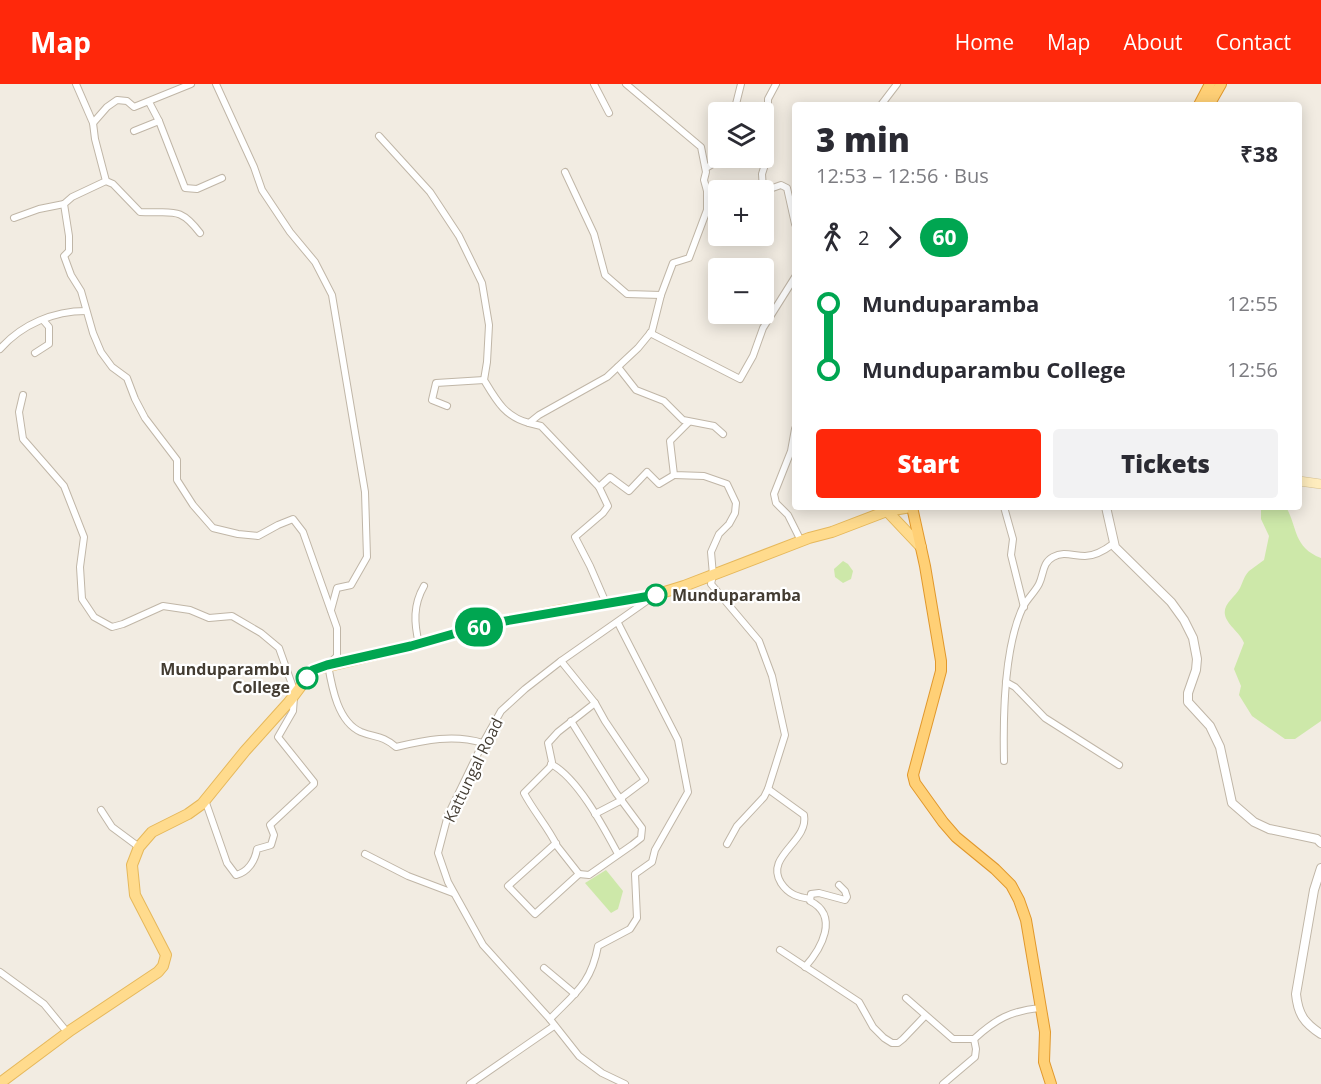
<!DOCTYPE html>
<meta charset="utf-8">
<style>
:root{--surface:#fff;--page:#f2f2f3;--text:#2b2b33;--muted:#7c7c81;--accent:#ff280b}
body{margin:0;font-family:"Open Sans",sans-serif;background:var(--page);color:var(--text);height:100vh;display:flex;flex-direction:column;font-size:22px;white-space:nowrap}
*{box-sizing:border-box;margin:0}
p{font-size:20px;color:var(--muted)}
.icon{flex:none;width:33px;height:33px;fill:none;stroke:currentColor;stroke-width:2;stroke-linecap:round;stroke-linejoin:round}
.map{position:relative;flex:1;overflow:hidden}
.drawer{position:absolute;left:792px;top:18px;width:510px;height:408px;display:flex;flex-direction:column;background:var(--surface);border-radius:6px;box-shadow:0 3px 15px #0003}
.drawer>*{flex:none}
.badge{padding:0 12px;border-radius:20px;font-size:21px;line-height:39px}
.buttons{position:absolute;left:708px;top:18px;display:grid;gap:12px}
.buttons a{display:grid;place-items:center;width:66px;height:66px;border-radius:6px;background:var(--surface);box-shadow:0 3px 15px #0003;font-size:30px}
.map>.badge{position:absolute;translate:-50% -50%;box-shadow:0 0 0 3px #fff}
.legs{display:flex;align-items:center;gap:9px;height:66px;padding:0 24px;font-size:20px}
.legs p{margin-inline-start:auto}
.headline{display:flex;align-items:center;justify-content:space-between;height:102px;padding:0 24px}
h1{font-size:33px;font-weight:800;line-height:45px}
.cta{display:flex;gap:12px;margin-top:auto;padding:12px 24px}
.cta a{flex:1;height:69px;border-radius:6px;background:var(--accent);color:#fff;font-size:24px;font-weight:800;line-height:69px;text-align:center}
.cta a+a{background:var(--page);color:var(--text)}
ul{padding:0 24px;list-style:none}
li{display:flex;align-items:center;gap:21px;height:66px;font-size:22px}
li i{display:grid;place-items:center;width:9px;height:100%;margin:0 8px;background:currentColor}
li i::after{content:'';width:15px;height:15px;margin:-8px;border:4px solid;border-radius:50%;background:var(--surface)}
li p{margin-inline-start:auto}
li:first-child i{background:linear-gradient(#0000 50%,currentColor 0)}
li:last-child i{background:linear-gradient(currentColor 50%,#0000 0)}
header{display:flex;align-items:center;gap:36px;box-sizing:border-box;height:84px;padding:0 30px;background:var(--accent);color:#fff}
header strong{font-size:28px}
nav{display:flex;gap:33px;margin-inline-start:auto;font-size:21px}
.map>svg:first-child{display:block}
</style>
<header>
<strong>Map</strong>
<nav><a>Home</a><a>Map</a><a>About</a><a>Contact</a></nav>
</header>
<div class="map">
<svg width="1321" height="1000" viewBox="0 0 1321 1000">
<rect width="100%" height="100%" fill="#f2ece2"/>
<g fill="#cde8a9">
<path d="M 1261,423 L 1286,423 C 1298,444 1293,463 1321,474 L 1321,637 L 1295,655 L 1285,655 L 1252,632 L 1239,611 L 1241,602 L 1234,585 L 1244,559 C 1240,549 1232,545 1227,536 C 1219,522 1234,515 1240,504 C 1243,498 1244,492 1249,487 C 1254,483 1259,480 1264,476 L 1269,452 L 1261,435 Z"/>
<polygon points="843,477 848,480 853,487 851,495 843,499 835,493 834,485"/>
<polygon points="606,786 623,807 618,825 611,829 585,799"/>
</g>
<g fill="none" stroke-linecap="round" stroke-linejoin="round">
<g stroke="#c0b6a7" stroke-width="8">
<g id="minor">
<polyline points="76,0 93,39"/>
<path d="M 191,0 L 134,23 L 127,17 L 117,16 L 107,23 L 93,39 L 95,55 L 106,97 L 72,113 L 64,120 L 69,152 L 69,167 L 64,172 L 71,191 L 81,207 L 93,249 L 101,268 L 112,283 L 127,294 L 135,315 L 145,334 L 177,376 L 177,396 L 193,421 L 213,444 L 238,450 L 258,452 L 278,441 L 293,435 L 303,448 L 337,544 L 337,572 L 328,581 C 332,604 338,638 361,648 C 376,654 382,651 396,663 C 425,656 454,650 483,659"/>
<polyline points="216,0 254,83 262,106 290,148 315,178 332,211 365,408 367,473 351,501 337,504 331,526"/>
<polyline points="594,0 609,29"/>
<polyline points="626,0 701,63 706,88 704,96 707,107 718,114"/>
<polyline points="149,18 159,37 185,104 197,105 222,94"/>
<polyline points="881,21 897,0"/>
<polyline points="734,28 741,0"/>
<polyline points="134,47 159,37"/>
<path d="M 379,52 L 430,108 L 459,152 L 482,199 L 489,241 L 487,278 L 484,296 C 496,316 505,333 529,339 L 539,331 L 607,293 L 638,264 L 652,247 L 661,211 L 673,179 L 689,174 L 707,126 L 707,107"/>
<polyline points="706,84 716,78 719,74"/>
<polyline points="565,88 594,150 605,191 627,210 661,211"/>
<path d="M 106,97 L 113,100 L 140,128 C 172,130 179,121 200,149"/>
<polyline points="763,106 762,90 768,71 768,15 776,0"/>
<polyline points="764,107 781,101 787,104 795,140"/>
<polyline points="14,134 39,125 64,120"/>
<polyline points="650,249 740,295 753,272 763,244 795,193"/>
<path d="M 0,265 C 22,240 54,227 86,227"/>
<polyline points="35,269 49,260 49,243 43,236"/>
<polyline points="618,283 636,306 664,317 683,336 714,342 723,350"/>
<polyline points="23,311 19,328 23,355 64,402 84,453 80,483 82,515 94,533 112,543 123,540 163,522 190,526 209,534 232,532 261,549 279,564 295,609"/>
<polyline points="447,322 432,316 436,299 484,296"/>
<polyline points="689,338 670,357 674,391 704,392 727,400 736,419 735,429 729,440 719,450 711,468 713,491 711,500 759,557 772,592 785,651 768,705 764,713 737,742 727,760"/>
<polyline points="529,339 541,342 599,403"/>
<polyline points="795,345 791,367 774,410 776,419 788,431 801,457"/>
<polyline points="1004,423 1013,455 1011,471 1024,523"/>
<polyline points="606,519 590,482 575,453 603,429 608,422 599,403 610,393 629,407 647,388 659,400 674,391"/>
<path d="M 419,560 C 414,539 413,521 424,502"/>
<polyline points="1006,598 1015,603 1045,634 1119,681"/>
<polyline points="595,619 605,637 645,696 621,714"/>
<polyline points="571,637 616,709 642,744 641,754 632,761 589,791 579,790"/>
<path d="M 1004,677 C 1003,633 1004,563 1023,523 C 1027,515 1035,508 1039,500 C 1044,490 1042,479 1053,473 C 1064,467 1073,472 1085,472 C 1096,472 1105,466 1113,460"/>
<path d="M 551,680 C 578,694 604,744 618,770"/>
<path d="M 768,705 L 804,731 C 809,758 764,772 781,799 C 789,811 798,813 810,815"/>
<path d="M 205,716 L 227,779 L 236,791 C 248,788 255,777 257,765 L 271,761 L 274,751 L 270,741 L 314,700 L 314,698 L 278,653 L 293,627 L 294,613"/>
<polyline points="101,726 112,743 139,763"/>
<polyline points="595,730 622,716"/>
<path d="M 556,759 L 508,802 L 535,830 L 579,790 L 557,762 C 548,743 534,728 524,709 L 550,683 L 552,678 L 548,659 L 558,648 L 595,619 L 561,577"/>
<polyline points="365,770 408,792 453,809"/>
<polyline points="780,866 859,918 873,943 884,954 892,959 898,959 903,955 925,932"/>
<path d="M 805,883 C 821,865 840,832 810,817 L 811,810 L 819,809 L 845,816 L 847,813 L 845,807 L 839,801"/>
<polyline points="544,884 575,910"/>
<polyline points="0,888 44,920 67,948"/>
<polyline points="906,914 953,955 974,955 976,965 975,973 943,1000"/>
<path d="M 550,935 C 575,909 591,900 598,862 L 630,845 L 637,834 L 635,790 L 652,778 L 655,766 L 688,708 L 678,656 L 618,539"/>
<path d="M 974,955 C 996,935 1010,927 1040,924"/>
<polyline points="470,1000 554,942"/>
<polyline points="625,1000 602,989 579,972 549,934 483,861 448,798 438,769 448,731 483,659 501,627 525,605 561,577 651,514"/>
</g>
</g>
<g stroke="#c0b6a7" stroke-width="10">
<g id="tertiary">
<polyline points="1106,423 1115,463 1171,518 1184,536 1193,554 1197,575 1196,586 1188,609 1188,618 1210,642 1220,663 1232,719 1254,738 1269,745 1317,755 1321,759"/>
<path d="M 1321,784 L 1314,806 L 1296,910 C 1298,930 1304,939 1321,950"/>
</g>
</g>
<g stroke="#d7c192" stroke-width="10">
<polyline id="secondary" points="1299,397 1321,400"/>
</g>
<g stroke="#e6b85b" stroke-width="12">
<g id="primary">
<polyline points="887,427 921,463"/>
<polyline points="0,999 71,946 158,888 163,882 166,871 135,811 132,781 139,763 152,748 188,730 202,720 245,667 289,618 313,586 411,562 488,540 563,526 645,514 684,502 809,454 832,448 887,427 911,423"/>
</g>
</g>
<g stroke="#e1982c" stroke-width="12">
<g id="trunk">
<polyline points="1199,21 1210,0"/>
<polyline points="1209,21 1221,0"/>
<polyline points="912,423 925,482 941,577 941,587 913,691 915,699 943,738 956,753 995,785 1011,801 1019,816 1026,836 1045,948 1044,978 1051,1000"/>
</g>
</g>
<use href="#minor" stroke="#fff" stroke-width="6"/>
<use href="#tertiary" stroke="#fff" stroke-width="8"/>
<use href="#secondary" stroke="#ffedbe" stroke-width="9"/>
<use href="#primary" stroke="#ffdb8d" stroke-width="10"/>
<use href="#trunk" stroke="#ffd076" stroke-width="10"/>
</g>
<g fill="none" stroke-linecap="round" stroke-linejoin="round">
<g stroke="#fff" stroke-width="14">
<polyline id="line-1" points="307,594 313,586 327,581 411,562 488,540 656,511"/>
</g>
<use href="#line-1" stroke="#00a651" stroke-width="9"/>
</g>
<g fill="#fff" stroke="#00a651" stroke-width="3">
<circle cx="656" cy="511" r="10"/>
<circle cx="307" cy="594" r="10"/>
</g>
<g text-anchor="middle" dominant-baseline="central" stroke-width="4.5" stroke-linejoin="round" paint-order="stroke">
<g font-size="16" font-weight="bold" fill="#433c32" stroke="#fff" text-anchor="start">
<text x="672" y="511">Munduparamba</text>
<text x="290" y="585" text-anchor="end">Munduparambu<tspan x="290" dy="18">College</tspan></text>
</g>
<g font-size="16" fill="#433c32" stroke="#fff">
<text transform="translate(473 686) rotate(-64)">Kattungal Road</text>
</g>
</g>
</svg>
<div class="buttons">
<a><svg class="icon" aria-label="layers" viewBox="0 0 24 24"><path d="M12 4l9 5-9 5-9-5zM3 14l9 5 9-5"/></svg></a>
<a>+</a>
<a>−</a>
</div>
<b class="badge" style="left:479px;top:543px;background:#00a651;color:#fff">60</b>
<section class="drawer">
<div class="headline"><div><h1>3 min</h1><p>12:53 – 12:56 · Bus</p></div><b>₹38</b></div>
<div class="legs"><svg class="icon" aria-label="walk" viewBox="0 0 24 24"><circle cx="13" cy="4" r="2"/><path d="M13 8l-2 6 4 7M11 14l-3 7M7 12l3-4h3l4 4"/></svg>2<svg class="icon" aria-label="forward" viewBox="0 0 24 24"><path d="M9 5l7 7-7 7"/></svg><b class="badge" style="background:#00a651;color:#fff">60</b></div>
<ul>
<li><i style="color:#00a651"></i><b>Munduparamba</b><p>12:55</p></li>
<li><i style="color:#00a651"></i><b>Munduparambu College</b><p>12:56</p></li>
</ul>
<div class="cta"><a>Start</a><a>Tickets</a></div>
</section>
</div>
